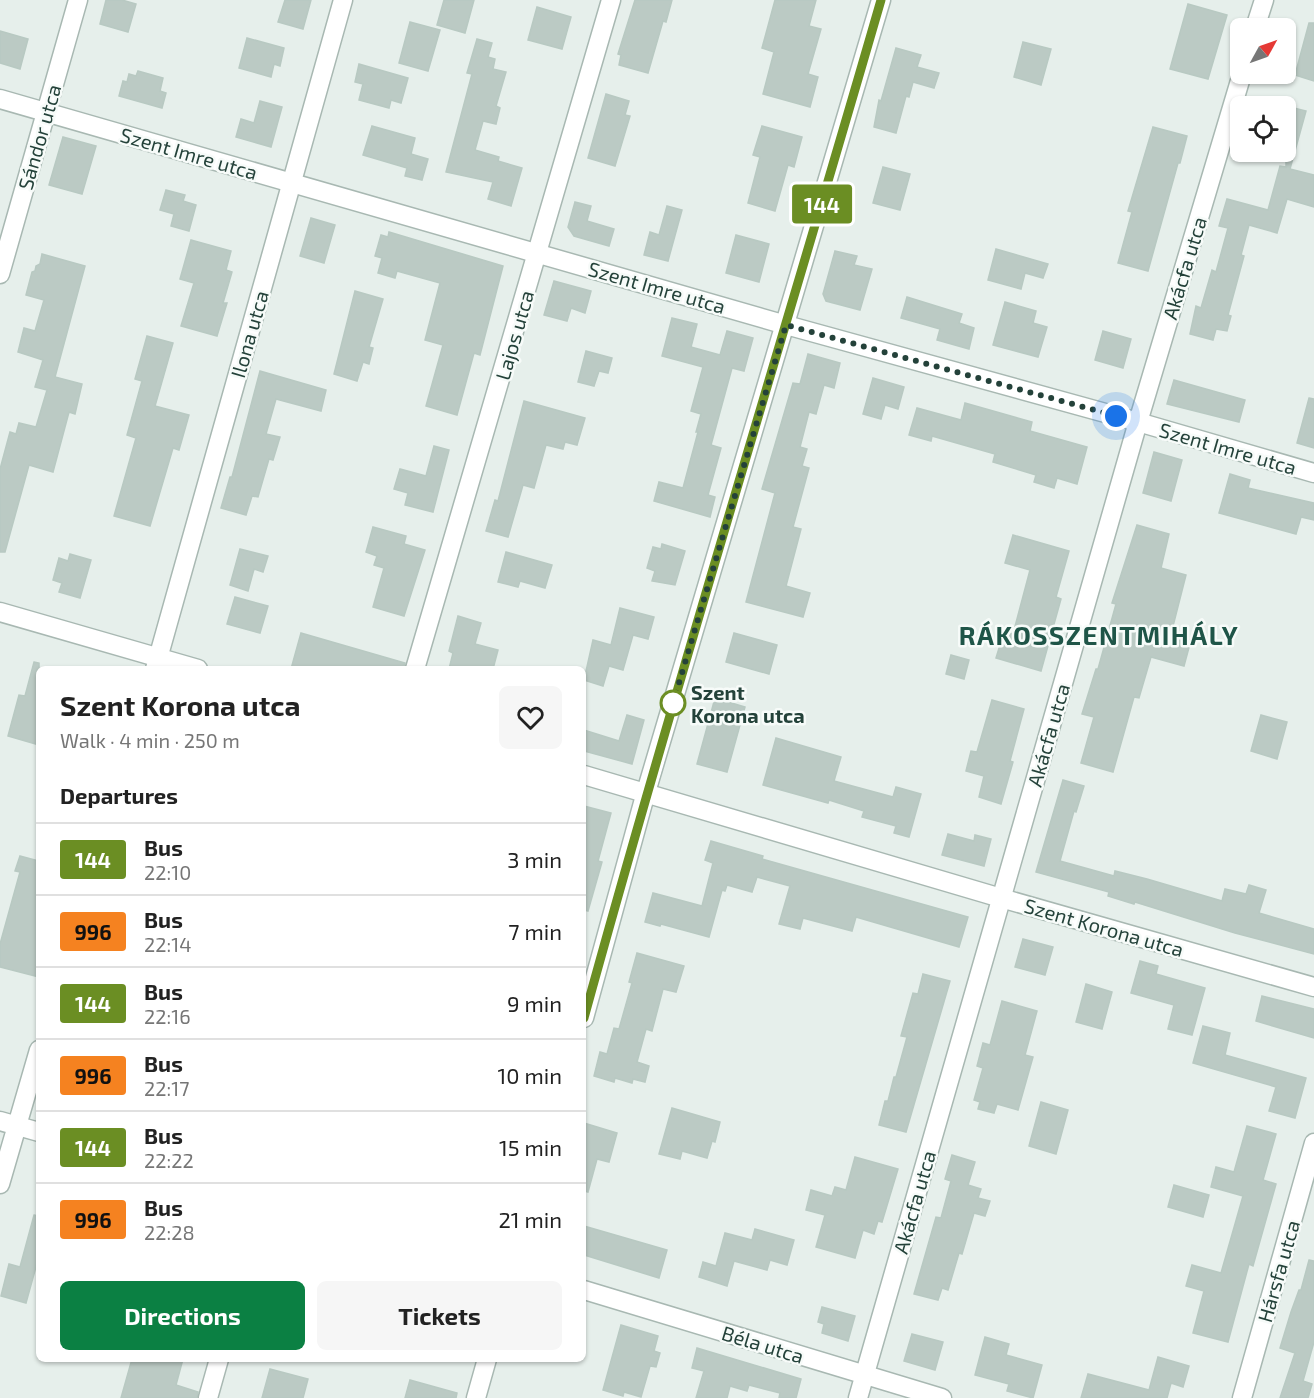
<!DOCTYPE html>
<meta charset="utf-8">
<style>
:root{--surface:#fff;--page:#f6f6f6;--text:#222;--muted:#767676;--line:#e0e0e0;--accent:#0b8043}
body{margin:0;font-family:"Exo 2",sans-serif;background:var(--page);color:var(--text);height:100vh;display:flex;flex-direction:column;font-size:22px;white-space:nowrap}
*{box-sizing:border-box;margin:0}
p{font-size:20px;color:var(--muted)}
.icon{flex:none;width:33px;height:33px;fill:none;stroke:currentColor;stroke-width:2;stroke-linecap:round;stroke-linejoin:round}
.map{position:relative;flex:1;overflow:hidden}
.side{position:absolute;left:36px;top:666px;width:550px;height:696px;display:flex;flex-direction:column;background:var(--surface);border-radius:9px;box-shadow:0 2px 4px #0004}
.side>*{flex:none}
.badge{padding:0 12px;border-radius:4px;font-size:21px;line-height:39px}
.needle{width:39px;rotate:50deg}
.tools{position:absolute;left:1230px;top:18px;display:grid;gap:12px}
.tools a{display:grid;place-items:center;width:66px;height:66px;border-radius:9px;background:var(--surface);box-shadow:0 2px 4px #0004;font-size:30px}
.you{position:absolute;width:30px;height:30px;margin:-15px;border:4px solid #fff;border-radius:50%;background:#1a73e8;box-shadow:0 0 0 9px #1a73e833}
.map>.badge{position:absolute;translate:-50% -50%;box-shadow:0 0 0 3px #fff}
h2{padding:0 24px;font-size:22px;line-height:54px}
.round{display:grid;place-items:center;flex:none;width:63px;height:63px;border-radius:9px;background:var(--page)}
.overview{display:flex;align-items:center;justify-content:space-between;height:102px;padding:0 24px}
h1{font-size:28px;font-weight:700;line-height:45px}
.primary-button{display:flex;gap:12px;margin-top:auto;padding:12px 24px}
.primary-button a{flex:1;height:69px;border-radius:9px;background:var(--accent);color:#fff;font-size:24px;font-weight:700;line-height:69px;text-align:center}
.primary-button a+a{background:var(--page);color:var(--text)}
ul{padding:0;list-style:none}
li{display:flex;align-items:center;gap:18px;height:72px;padding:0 24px;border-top:2px solid var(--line)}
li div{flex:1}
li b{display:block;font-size:22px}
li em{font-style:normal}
li .badge{min-width:66px;font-weight:700;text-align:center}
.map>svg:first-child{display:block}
</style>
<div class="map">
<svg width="1314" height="1398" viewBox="0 0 1314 1398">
<rect width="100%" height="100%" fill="#e6efeb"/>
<g fill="#bbcac4" stroke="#b8c9c2" stroke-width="1.5">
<polygon points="106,0 122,0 136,4 128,32 100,24"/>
<polygon points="285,0 311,0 303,29 278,22"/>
<polygon points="444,0 474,0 465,33 437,25"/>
<polygon points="635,0 672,0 666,22 663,21 648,73 619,65 621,55 618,54"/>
<polygon points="775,0 816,0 809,26 821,29 808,74 818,77 810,107 763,94 774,52 762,48"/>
<polygon points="1188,4 1227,15 1208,79 1170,69"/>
<polygon points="537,7 571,17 562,49 528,40"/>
<polygon points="410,22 440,30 428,71 399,63"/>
<polygon points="1309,23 1314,23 1314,81 1295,75"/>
<polygon points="0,31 28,39 20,69 0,63"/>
<polygon points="247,38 284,48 280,66 274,64 271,77 239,68"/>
<polygon points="477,39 492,43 488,57 495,59 493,69 506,72 496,106 500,108 496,124 483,121 475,150 499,157 498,161 522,168 511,206 488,199 493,182 446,172 472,74 467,73"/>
<polygon points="1023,42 1051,49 1041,85 1014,77"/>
<polygon points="896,48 921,55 917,67 939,73 934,88 913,82 909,97 906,96 896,133 874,127 879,100 881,101"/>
<polygon points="359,64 408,78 401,103 391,100 389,108 359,100 363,84 355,82"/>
<polygon points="138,71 163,78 160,91 166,93 162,108 119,96 123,81 127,82 129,74 136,76"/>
<polygon points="606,94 629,101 625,115 630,116 615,166 588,158"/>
<polygon points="260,101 282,107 271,147 236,137 241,119 254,123"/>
<polygon points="1286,106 1306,111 1290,169 1314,175 1314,207 1287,199 1277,233 1249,225 1241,255 1244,256 1228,315 1231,316 1227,331 1216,329 1213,340 1190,334 1196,306 1201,308 1212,270 1216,272 1228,228 1219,226 1227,199 1268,210 1280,166 1286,167"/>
<polygon points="372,126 415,138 411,154 428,159 422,180 405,176 407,168 363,155"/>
<polygon points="762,126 802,137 794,167 788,165 775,211 748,203 760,157 753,155"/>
<polygon points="1153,127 1187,136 1180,163 1178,163 1148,271 1118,263 1132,212 1128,211"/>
<polygon points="63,137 96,146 82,194 49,185"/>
<polygon points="883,167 910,174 900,210 873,203"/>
<polygon points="166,190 185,195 183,201 196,205 189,231 171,226 174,214 160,210"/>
<polygon points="575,202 591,206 587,221 614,229 609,246 574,236 568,227"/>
<polygon points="667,206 682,210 668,261 644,255 650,232 659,235"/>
<polygon points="311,218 335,225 324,263 300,256"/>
<polygon points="389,232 503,266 480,355 474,353 457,415 426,406 443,345 425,340 440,283 397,271 395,278 378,273 382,258 375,256 381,235 388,237"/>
<polygon points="736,235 769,244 759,282 726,273"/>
<polygon points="191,240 231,251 226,270 232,272 223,303 227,303 217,336 181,326 194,283 180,279"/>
<polygon points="996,249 1048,264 1043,278 1025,273 1021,289 988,280"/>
<polygon points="835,251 857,256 854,265 872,269 860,310 826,301 823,294"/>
<polygon points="42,254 85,266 55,377 82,384 75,414 69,412 53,472 29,465 5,552 0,552 0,469 10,432 16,434 19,423 36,427 47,390 35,387 43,360 18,352 24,328 35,331 44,300 26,295 32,272 35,271 36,266 40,264"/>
<polygon points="554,281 591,291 585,313 571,308 567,321 544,315"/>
<polygon points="355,291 383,299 369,347 373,348 369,364 363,362 357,381 334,374"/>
<polygon points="907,297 962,314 959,323 974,328 969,349 937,340 940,329 901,318"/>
<polygon points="1005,302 1036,311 1033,323 1047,327 1038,357 993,345"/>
<polygon points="672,318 697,324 691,347 720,355 727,331 753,338 744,371 732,368 711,445 721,448 708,495 715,497 710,517 654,501 659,482 683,488 698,432 696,432 701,414 691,411 703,367 662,356"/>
<polygon points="1103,331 1131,339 1123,368 1095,360"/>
<polygon points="147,336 173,343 155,406 189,415 179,450 173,448 150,526 114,516 136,438 127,435 142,381 135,379"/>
<polygon points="586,351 612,358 608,373 599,371 594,386 578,382"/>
<polygon points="808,354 840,363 834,388 824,385 816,414 809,412 800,447 807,449 802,466 809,468 793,527 801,529 786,586 810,593 803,617 746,602 775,493 762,489 793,383 800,384"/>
<polygon points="260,371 326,390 321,411 276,399 266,434 280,437 273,460 269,459 258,497 252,496 246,515 221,508 230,477 232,477"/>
<polygon points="873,378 904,387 898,409 885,405 881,419 863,414"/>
<polygon points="1174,380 1245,400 1239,422 1167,404"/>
<polygon points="1309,398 1314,399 1314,448 1297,443"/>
<polygon points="524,401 585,418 577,445 565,442 563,449 546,445 534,488 523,485 508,537 486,531 495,500 498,501"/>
<polygon points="965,403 1032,422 1030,431 1087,447 1077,484 1057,478 1054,488 1034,482 1036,475 993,462 995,454 932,436 931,441 909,435 917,408 961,420"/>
<polygon points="434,446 449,450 433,512 405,505 408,493 394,489 400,469 426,476"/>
<polygon points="1154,452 1182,460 1171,501 1143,493"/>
<polygon points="1230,474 1250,480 1248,488 1314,503 1314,520 1301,517 1296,534 1219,513"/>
<polygon points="1137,525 1169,534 1161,568 1186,575 1171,634 1191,640 1184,666 1151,657 1139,698 1134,697 1113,772 1081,763 1094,717 1082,714 1096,669 1098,669 1116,604 1112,603"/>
<polygon points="373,527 406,536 404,544 425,550 404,616 373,607 384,568 374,565 377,556 366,552"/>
<polygon points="1013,535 1069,551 1056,597 1061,599 1041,671 996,658 1004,632 1013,634 1030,570 1005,563"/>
<polygon points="662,544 685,551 675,585 652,581 655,571 647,568 653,547 661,549"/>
<polygon points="240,549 268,556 263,572 254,569 248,591 230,585"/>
<polygon points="506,552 552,565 545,588 520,581 518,587 498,582"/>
<polygon points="70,554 91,560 80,598 59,592 62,583 53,580 59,558 68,561"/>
<polygon points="235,597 268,606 260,633 227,624"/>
<polygon points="620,608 654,617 648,639 633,635 623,670 609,666 603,686 584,680 593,640 611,645"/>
<polygon points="458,616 481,623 475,644 498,650 493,669 449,669 453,653 449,651"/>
<polygon points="301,633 405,663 404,669 291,669"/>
<polygon points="734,633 777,645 769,674 726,662"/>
<polygon points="951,655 969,660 964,679 946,674"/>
<polygon points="34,662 39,663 39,745 8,736 19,695 25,696"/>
<polygon points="715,698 745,707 727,772 697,764"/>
<polygon points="992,700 1024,709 1010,761 1013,762 1001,804 979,797 984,776 966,771 971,751 977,752"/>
<polygon points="627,715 644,720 632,764 584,751 584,730 619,741"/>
<polygon points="1261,715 1287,722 1277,759 1251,751"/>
<polygon points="776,738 841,757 834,781 893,797 896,787 921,794 909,837 894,833 896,826 862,817 864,811 829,800 828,803 763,785"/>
<polygon points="1063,780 1084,786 1076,812 1074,811 1060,861 1114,876 1115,871 1147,879 1222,901 1225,889 1246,894 1249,885 1266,890 1259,913 1314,929 1314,954 1235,933 1135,902 1134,904 1108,896 1109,892 1036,872"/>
<polygon points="584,806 611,813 598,861 602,862 588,911 584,910"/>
<polygon points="948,834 974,841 975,835 991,839 984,866 942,855"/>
<polygon points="711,841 763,856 762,859 968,917 959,947 856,917 852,931 803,918 800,929 779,924 790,886 757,877 752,892 727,885 725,891 722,890 709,937 661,924 660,926 645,922 653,893 702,906 713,863 705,860"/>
<polygon points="20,856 39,861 39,977 0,967 0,944 20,872 15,871"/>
<polygon points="1023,939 1053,947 1045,975 1015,967"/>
<polygon points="637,953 684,966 676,992 663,989 652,1031 646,1029 637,1062 649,1066 645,1082 633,1079 632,1083 615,1078 614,1082 594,1076 600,1052 607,1054 614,1028 619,1029 632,983 629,982"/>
<polygon points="1140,961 1158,966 1156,974 1205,988 1192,1035 1168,1029 1174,1005 1131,993"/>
<polygon points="923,974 950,981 906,1132 879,1125 885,1101 888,1101 894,1077 896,1077 907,1037 901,1036 913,993 918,994"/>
<polygon points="1086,984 1112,992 1102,1029 1076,1022"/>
<polygon points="1262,996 1314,1009 1314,1038 1256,1021"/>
<polygon points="1002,1001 1037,1011 1025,1055 1033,1057 1018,1110 997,1104 994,1113 978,1109 980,1102 974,1100 983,1068 977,1066 983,1043 990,1045"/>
<polygon points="1203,1026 1230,1033 1225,1055 1306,1078 1295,1118 1269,1111 1276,1087 1193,1063"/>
<polygon points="1041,1102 1068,1110 1056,1154 1029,1146"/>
<polygon points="672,1108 720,1122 715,1142 712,1141 707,1158 682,1151 680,1159 659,1154"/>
<polygon points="584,1123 617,1133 609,1162 597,1159 588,1192 584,1191"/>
<polygon points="1247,1126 1276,1134 1263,1180 1276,1184 1253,1266 1249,1264 1228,1342 1193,1333 1204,1291 1186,1286 1192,1265 1221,1273 1243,1196 1211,1187 1216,1167 1234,1172"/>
<polygon points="952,1155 975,1162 968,1185 981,1189 978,1198 990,1201 985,1216 974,1213 962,1254 959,1253 948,1290 942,1288 938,1300 914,1294 936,1217 941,1218 951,1181 945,1179"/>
<polygon points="855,1157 898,1169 882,1222 878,1221 874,1234 863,1230 855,1258 816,1247 825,1215 806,1210 811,1190 832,1196 835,1187 846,1190"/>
<polygon points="1174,1185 1209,1195 1203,1217 1168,1207"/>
<polygon points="34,1215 39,1216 39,1256 26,1303 1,1296 9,1264 20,1267"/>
<polygon points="584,1226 667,1250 659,1278 584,1255"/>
<polygon points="755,1229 794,1240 787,1265 770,1260 767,1270 734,1261 727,1286 699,1277 703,1262 716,1266 725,1233 752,1240"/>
<polygon points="1309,1260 1314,1261 1314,1342 1303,1381 1312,1384 1308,1398 1280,1398 1295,1353 1280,1348 1291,1312 1299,1290 1301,1290"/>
<polygon points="822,1307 855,1316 848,1341 822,1333 824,1324 818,1322"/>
<polygon points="621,1325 658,1336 654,1351 660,1353 656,1367 650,1366 641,1397 624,1392 623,1396 603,1390"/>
<polygon points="912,1334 943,1342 935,1370 904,1361"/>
<polygon points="985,1337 1009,1344 1006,1355 1042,1365 1033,1398 1007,1391 1009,1384 975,1375"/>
<polygon points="697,1348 801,1379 796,1398 779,1398 780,1393 749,1385 747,1391 730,1386 727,1398 696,1398 704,1371 692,1368"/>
<polygon points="1158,1357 1189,1366 1183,1387 1171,1383 1167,1398 1081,1398 1088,1374 1149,1390"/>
<polygon points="132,1359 183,1359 176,1385 198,1392 197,1398 121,1398"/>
<polygon points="270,1369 308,1379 303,1398 262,1398"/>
<polygon points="410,1380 457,1393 456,1398 405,1398"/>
</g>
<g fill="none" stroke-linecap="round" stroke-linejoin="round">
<g stroke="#a8b8b2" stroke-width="21">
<g id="minor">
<polyline points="1255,28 1264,0"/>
<polyline points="0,99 786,325 1138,422 1314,473"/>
<polyline points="0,274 78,0"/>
<polyline points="0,612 198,669"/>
<polyline points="155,669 343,0"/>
<polyline points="415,669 611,0"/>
<polyline points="584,775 1001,898 1314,987"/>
<polyline points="584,1018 646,792 881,0"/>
<polyline points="0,1121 39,1132"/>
<polyline points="0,1184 39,1050"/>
<polyline points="584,1290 942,1398"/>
<polyline points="208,1398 219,1359"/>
<polyline points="476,1398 487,1359"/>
<polyline points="858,1398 1138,422 1242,74"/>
<polyline points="1242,1398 1314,1143"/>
</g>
</g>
<use href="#minor" stroke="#fff" stroke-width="18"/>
</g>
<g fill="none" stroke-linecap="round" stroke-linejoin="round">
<g stroke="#fff" stroke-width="14">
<path id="line" d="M 584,1018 C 678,677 783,339 881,0"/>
</g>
<use href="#line" stroke="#6b8e23" stroke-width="9"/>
<polyline stroke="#24423a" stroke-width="6" stroke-dasharray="0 10.8" points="673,703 786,325 1116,416"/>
</g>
<circle fill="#fff" stroke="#6b8e23" stroke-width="3" cx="673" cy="703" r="12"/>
<g text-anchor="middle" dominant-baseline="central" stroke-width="5" stroke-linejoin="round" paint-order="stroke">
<g font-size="20" fill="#24423a" stroke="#f7fbf9">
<text transform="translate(39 137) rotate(-74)">Sándor utca</text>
<text transform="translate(189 153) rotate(16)">Szent Imre utca</text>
<text transform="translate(1184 268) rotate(-73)">Akácfa utca</text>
<text transform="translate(657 287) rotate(16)">Szent Imre utca</text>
<text transform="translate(249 334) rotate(-74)">Ilona utca</text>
<text transform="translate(514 335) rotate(-74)">Lajos utca</text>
<text transform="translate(1228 448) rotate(16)">Szent Imre utca</text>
<text transform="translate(1048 735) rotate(-74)">Akácfa utca</text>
<text transform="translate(1104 927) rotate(16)">Szent Korona utca</text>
<text transform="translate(914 1202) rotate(-74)">Akácfa utca</text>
<text transform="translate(1278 1271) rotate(-74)">Hársfa utca</text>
<text transform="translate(763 1344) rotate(17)">Béla utca</text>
</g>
<g font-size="20" font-weight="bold" fill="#24423a" stroke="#f7fbf9" text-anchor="start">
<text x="691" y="692">Szent<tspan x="691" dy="23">Korona utca</tspan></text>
</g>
<g font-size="26" font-weight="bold" letter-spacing="1.5" fill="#1f5548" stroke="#f7fbf9">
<text x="1099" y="634">RÁKOSSZENTMIHÁLY</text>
</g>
</g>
</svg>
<div class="tools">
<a><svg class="needle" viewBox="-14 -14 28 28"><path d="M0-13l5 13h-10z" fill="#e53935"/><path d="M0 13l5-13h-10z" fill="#767676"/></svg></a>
<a><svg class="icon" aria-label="locate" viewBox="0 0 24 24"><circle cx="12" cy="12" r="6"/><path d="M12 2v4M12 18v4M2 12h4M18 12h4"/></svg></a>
</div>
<div class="you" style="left:1116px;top:416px"></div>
<b class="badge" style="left:822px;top:204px;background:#6b8e23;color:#fff">144</b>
<section class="side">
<div class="overview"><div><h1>Szent Korona utca</h1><p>Walk · 4 min · 250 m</p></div><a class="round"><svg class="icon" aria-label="heart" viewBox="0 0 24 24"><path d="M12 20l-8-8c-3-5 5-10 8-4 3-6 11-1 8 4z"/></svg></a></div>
<h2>Departures</h2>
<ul>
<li><span class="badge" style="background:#6b8e23;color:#fff">144</span><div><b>Bus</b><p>22:10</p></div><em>3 min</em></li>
<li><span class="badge" style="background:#f58220;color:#111">996</span><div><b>Bus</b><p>22:14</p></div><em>7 min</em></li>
<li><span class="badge" style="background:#6b8e23;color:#fff">144</span><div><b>Bus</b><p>22:16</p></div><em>9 min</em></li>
<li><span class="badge" style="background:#f58220;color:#111">996</span><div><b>Bus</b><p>22:17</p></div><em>10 min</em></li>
<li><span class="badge" style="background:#6b8e23;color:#fff">144</span><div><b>Bus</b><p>22:22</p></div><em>15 min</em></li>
<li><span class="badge" style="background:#f58220;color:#111">996</span><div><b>Bus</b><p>22:28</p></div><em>21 min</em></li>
</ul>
<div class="primary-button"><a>Directions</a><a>Tickets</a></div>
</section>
</div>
